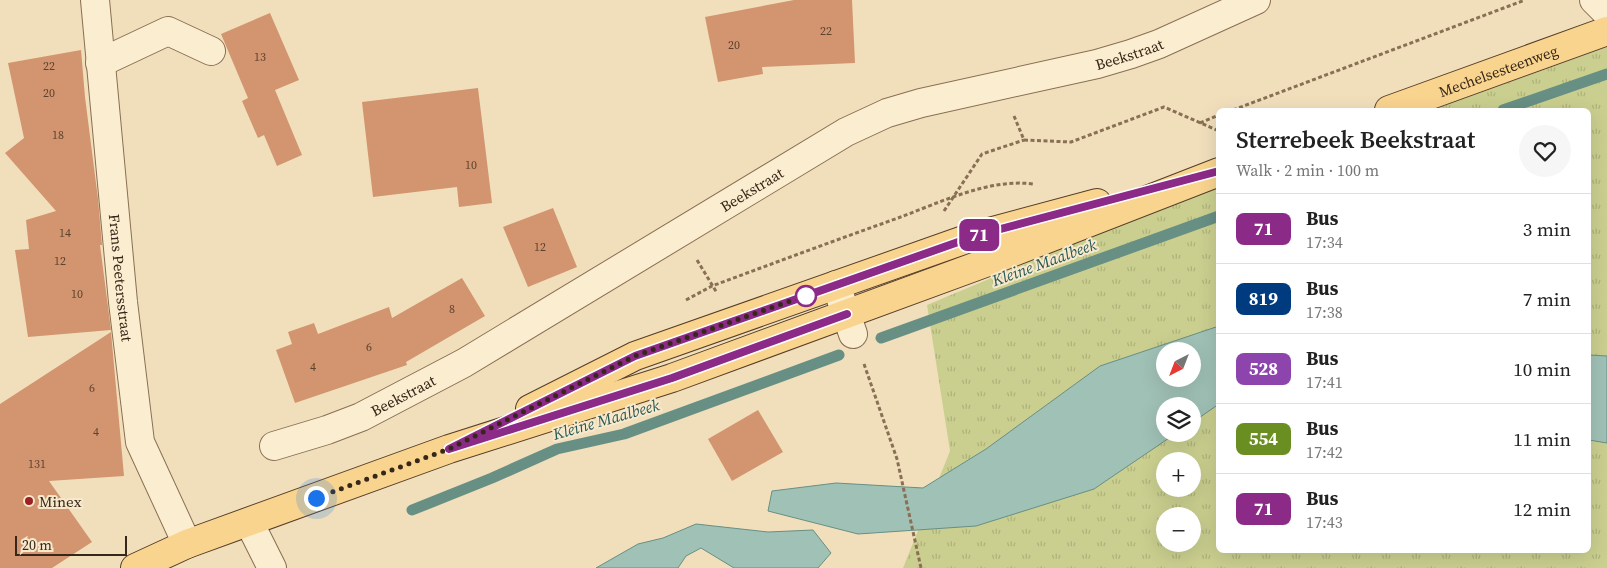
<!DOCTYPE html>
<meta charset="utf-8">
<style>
:root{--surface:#fff;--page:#f6f6f6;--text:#222;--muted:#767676;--line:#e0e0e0}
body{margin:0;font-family:"Source Serif 4",serif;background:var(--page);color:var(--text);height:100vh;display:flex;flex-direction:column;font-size:19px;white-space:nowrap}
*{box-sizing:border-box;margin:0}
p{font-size:16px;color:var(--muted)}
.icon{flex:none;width:28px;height:28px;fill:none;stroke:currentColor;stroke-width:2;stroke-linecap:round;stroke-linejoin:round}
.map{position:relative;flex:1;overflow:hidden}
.panel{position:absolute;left:1216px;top:108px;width:375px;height:445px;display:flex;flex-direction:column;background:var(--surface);border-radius:8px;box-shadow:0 5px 20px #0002}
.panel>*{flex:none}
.badge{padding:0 10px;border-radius:8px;font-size:18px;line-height:32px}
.needle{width:32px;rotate:222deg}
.tools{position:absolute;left:1156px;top:342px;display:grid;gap:10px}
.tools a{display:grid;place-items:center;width:45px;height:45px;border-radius:50%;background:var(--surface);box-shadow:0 5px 20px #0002;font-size:25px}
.scale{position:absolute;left:15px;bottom:12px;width:112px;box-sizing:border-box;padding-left:5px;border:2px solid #37271a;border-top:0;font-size:14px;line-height:18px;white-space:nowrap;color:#37271a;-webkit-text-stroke:4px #f8e9cc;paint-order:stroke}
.you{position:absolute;width:25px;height:25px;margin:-12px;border:4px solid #fff;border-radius:50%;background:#1a73e8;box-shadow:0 0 0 8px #1a73e833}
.map>.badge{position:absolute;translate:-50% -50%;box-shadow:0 0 0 2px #fff}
.round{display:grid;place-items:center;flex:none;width:52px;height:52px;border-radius:26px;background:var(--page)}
.summary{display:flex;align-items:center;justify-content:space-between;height:85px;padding:0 20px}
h1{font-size:24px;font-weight:600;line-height:38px}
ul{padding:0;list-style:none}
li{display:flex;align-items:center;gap:15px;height:70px;padding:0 20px;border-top:1px solid var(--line)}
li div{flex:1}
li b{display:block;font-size:19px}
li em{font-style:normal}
li .badge{min-width:55px;font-weight:700;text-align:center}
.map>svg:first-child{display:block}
</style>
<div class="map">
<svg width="1607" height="568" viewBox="0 0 1607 568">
<defs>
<pattern id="park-tufts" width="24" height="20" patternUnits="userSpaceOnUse" patternTransform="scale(1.25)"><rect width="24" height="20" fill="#cacf8f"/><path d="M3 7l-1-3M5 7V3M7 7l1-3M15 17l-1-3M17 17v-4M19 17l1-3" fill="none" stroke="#aeb27b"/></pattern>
</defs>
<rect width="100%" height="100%" fill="#f1dfbc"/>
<path fill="url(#park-tufts)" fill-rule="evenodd" d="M 1607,47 L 1607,568 L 903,568 L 950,451 L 927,305 L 1139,216 L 1219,187 L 1219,550 L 1589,550 L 1589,110 L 1432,110 ZM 1165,351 L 1192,351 L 1192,379 L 1165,379 ZM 1165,406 L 1192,406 L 1192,434 L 1165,434 ZM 1165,461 L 1192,461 L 1192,489 L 1165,489 ZM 1165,516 L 1192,516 L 1192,544 L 1165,544 Z"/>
<g fill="#a0c1b6" stroke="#678f84" fill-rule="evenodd">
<path d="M 1219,326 L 1219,404 L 1193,422 L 1192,406 L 1165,406 L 1165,434 L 1175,434 L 1094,489 L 976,526 L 858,534 L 768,511 L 772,491 L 836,483 L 923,488 L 986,449 L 1100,366 ZM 1165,351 L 1192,351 L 1192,379 L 1165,379 Z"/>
<polygon points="1589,355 1607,356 1607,443 1589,440"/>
<polygon points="696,524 768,532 813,530 831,553 818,568 734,568 701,548 686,556 678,568 596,568 638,544 663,538"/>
</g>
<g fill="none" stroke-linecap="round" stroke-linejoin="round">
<g stroke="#678f84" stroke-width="11">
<polyline points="1503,110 1607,74"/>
<polyline points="881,338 1219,216"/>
<polyline points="412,510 492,478 557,449 624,434 839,355"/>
</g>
</g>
<g fill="#d2956f">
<polygon points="794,0 852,0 855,63 762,67 763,74 718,82 705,17"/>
<polygon points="270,13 299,80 275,90 302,155 277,166 264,135 258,138 242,101 248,98 221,34"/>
<polygon points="81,50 85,97 98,199 102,245 100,245 111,330 28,337 15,250 29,249 26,220 56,211 5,153 24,138 8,63"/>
<polygon points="478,88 492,203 459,207 457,187 373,197 362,102"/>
<polygon points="553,208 577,267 528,287 503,227"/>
<polygon points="462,278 485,316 406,362 407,365 295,403 276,350 292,344 288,332 314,323 318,334 389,307 392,318"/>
<polygon points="111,332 124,476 49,481 92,542 52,568 0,568 0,404"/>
<polygon points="758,410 783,452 732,481 708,439"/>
</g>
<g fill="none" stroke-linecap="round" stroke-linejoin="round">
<g stroke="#896f54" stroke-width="30">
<g id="minor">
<path id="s1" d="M 95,0 L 123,302 L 140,442 L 187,544"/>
<polyline points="1594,0 1607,13"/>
<polyline points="100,63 168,31 211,51"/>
<polyline points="836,285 853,334"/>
<path id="s2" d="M 274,446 L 327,430 L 361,417 L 464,363 L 846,132 L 887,113 L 921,103 L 1097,64 L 1131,54 L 1159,44 L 1256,0"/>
<polyline points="249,522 272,568"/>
</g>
</g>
<g stroke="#563d29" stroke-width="30">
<g id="major">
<path id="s3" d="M 1389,110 L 1607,31"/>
<polyline points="530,409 635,356 978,235 1097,203"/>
<polyline points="135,568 187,544 449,449 672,378 985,263 1219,172"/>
</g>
</g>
<g stroke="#896f54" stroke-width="3" stroke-dasharray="4 2.5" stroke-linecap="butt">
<polyline points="1233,110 1525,0"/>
<polyline points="1014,116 1024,140 1071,142 1164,107 1219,131"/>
<polyline points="1200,123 1219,115"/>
<polyline points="944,211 982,154 1024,140"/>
<polyline points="697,260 717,293"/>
<path d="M 686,300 L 712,286 C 774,263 836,240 898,218 C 939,203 989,178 1033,184"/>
<polyline points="864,364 897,459 921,568"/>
</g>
<use href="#minor" stroke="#fbedcf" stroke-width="28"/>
<use href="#major" stroke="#f8d48f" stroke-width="28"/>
</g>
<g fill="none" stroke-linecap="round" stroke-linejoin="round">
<g stroke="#fff" stroke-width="11">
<polyline id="line" points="847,314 672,378 449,449 635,356 978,235 1219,171"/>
</g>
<use href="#line" stroke="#8c2b87" stroke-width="8"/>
<polyline stroke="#37271a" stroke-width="5" stroke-dasharray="0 9" points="316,498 449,449 635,356 807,295 806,296"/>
</g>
<circle fill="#fff" stroke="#8c2b87" stroke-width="2.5" cx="806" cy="296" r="10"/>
<circle fill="#9c2025" stroke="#f8e9cc" stroke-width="2" cx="29" cy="501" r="5"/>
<g text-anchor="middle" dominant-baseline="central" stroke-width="4" stroke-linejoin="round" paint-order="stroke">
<g font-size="12" fill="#5e422f">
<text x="826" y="31">22</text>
<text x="734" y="45">20</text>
<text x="260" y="57">13</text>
<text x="49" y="66">22</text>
<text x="49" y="93">20</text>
<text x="58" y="135">18</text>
<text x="471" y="165">10</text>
<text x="65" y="233">14</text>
<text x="540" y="247">12</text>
<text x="60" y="261">12</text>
<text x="77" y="294">10</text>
<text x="452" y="309">8</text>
<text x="369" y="347">6</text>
<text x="313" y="367">4</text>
<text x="92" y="388">6</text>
<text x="96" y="432">4</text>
<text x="37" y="464">131</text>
</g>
<g font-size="15" fill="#37271a" stroke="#f8e9cc">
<text stroke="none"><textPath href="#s2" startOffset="949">Beekstraat</textPath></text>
<text stroke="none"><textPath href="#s3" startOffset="116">Mechelsesteenweg</textPath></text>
<text stroke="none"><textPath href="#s2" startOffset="544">Beekstraat</textPath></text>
<text stroke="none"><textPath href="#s1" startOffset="279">Frans Peetersstraat</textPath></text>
<text stroke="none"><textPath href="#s2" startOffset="139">Beekstraat</textPath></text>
</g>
<g font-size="15" fill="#37271a" stroke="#f8e9cc" text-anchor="start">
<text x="39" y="501">Minex</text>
</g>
<g font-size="16" font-style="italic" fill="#285853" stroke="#f8e9cc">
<text transform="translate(1044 262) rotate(-20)">Kleine Maalbeek</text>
<text transform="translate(606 419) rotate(-16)">Kleine Maalbeek</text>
</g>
</g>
</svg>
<div class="tools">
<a><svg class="needle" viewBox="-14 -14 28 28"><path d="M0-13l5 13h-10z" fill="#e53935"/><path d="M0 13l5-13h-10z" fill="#767676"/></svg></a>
<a><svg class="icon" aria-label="layers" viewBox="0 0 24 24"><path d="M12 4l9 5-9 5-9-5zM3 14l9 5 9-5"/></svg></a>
<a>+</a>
<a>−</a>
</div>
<div class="scale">20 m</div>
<div class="you" style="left:316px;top:498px"></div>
<b class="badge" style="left:979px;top:235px;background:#8c2b87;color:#fff">71</b>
<section class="panel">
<div class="summary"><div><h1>Sterrebeek Beekstraat</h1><p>Walk · 2 min · 100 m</p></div><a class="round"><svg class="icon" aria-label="heart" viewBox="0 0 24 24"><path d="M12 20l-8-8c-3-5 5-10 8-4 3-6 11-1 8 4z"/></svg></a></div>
<ul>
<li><span class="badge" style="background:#8c2b87;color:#fff">71</span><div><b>Bus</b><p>17:34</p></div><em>3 min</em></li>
<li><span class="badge" style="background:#003b80;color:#fff">819</span><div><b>Bus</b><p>17:38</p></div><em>7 min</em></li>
<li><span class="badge" style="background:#8e44ad;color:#fff">528</span><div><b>Bus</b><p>17:41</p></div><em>10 min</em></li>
<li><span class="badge" style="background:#6b8e23;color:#fff">554</span><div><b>Bus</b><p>17:42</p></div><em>11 min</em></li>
<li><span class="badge" style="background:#8c2b87;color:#fff">71</span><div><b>Bus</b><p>17:43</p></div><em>12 min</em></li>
</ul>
</section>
</div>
